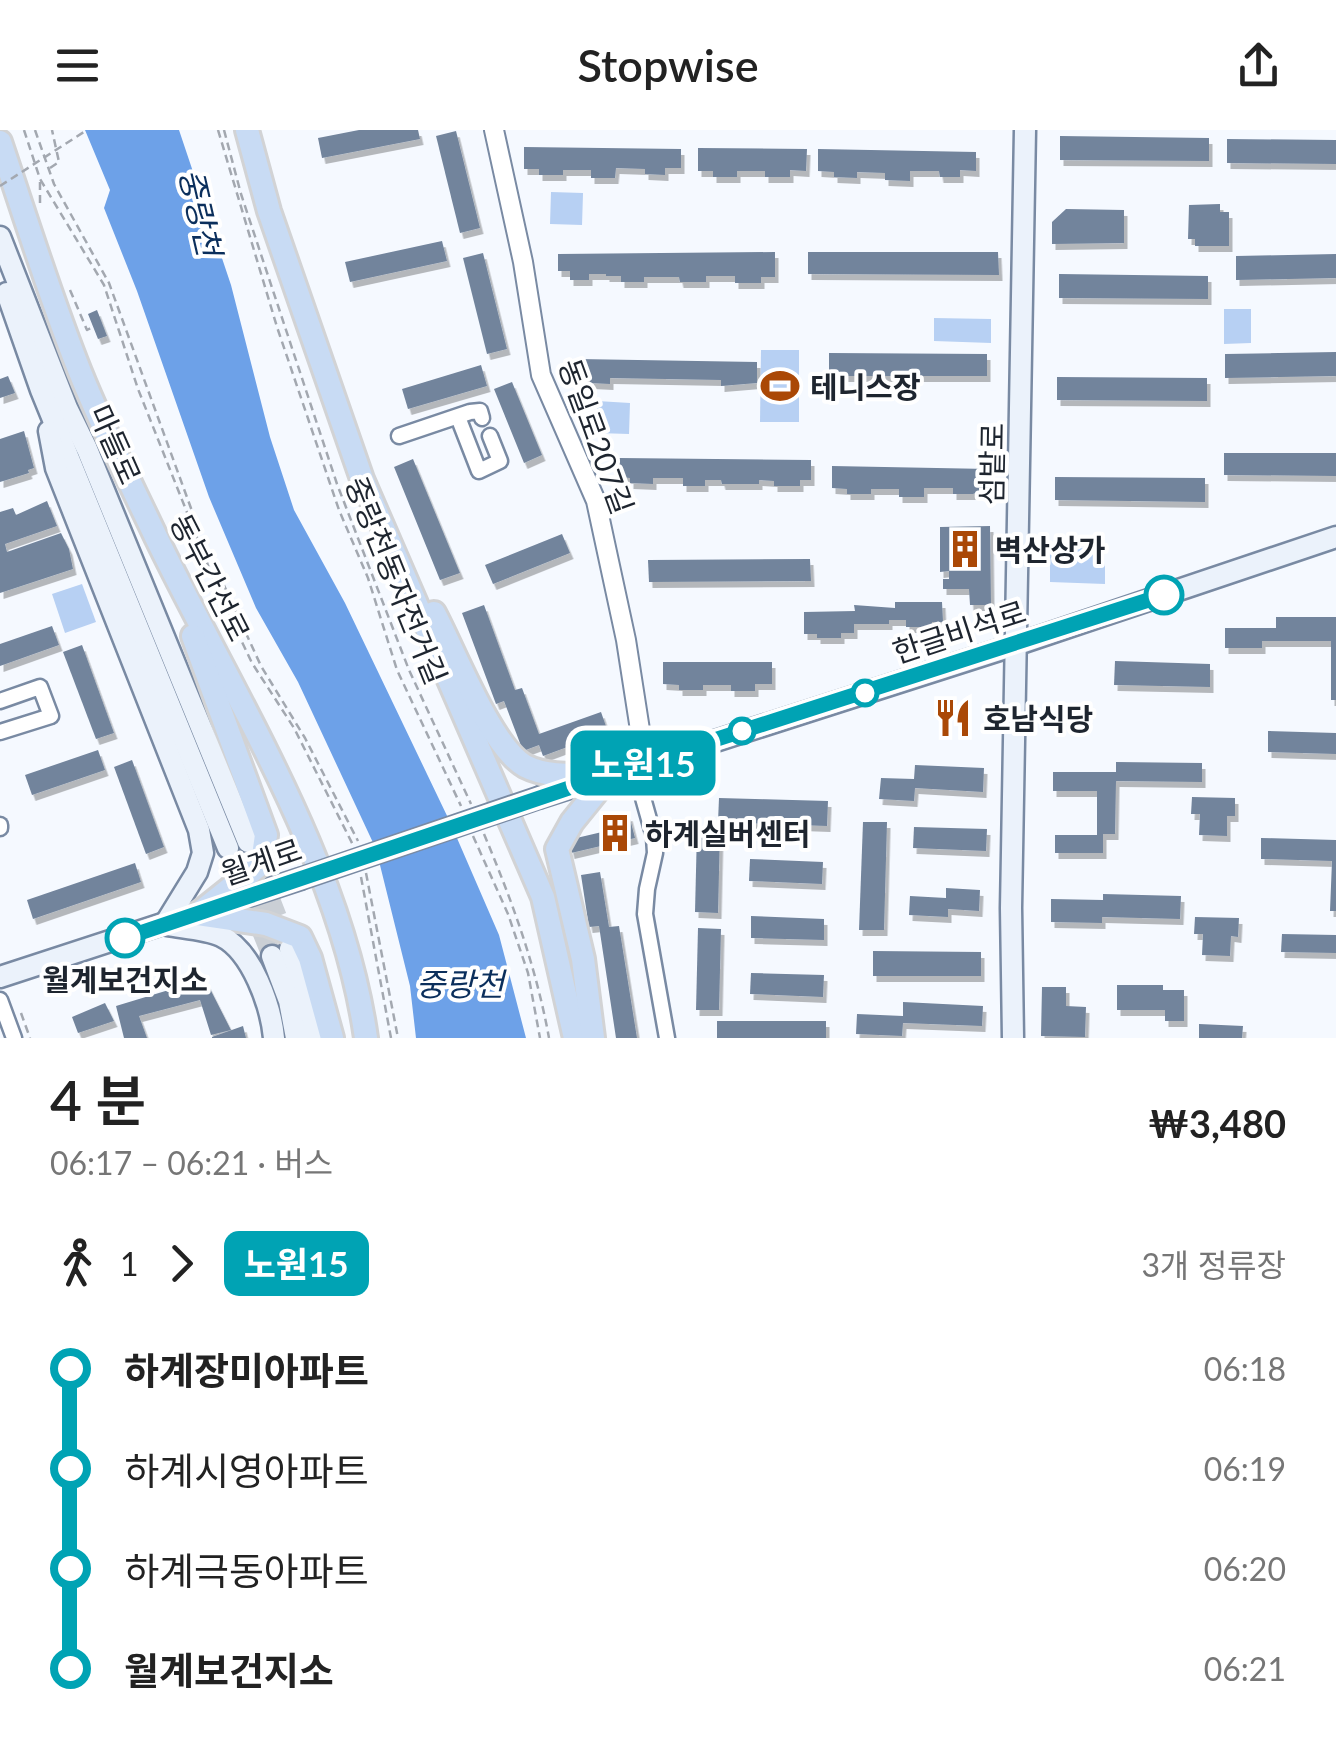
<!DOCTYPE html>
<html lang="ko">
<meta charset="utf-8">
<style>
:root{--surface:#fff;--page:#f6f6f6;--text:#222;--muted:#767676}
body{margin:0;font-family:Lato,"Noto Sans KR",sans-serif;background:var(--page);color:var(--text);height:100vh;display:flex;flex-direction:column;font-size:38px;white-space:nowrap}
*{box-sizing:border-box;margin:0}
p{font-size:32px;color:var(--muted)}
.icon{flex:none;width:55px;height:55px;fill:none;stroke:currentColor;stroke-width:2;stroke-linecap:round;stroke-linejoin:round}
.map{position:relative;height:908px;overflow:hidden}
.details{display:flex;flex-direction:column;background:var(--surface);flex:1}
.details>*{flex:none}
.badge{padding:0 20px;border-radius:15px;font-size:35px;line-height:65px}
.map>.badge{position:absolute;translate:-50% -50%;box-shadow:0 0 0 5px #fff}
.legs{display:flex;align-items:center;gap:15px;height:110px;padding:0 50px;font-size:32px}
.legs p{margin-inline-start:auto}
.headline{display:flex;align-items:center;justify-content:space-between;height:170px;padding:0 50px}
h1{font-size:55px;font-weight:600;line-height:75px}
ul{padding:0 50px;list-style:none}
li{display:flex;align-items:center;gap:35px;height:100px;font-size:38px}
li i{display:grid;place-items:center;width:15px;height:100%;margin:0 12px;background:currentColor}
li i::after{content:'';width:25px;height:25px;margin:-12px;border:8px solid;border-radius:50%;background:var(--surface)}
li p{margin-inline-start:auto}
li:first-child i{background:linear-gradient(#0000 50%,currentColor 0)}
li:last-child i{background:linear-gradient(currentColor 50%,#0000 0)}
header{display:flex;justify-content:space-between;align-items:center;height:130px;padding:0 50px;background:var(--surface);font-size:45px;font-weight:600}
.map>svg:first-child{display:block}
</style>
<header><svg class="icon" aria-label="menu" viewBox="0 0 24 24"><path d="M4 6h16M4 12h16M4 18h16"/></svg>Stopwise<svg class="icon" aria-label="share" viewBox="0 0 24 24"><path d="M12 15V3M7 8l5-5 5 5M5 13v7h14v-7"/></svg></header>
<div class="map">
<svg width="1336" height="908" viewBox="0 0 1336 908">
<defs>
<filter id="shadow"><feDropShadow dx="3.5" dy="6" stdDeviation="0" flood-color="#0004"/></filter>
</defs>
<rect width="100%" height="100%" fill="#f5f9ff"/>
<g fill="#b7d0f3">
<polygon points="551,62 583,63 582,95 550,94"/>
<polygon points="1224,179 1251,179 1251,213 1224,214"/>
<polygon points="934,188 991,189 991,213 934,211"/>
<polygon points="761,220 799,220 799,292 760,292"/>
<polygon points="597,271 630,273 629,304 597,303"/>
<polygon points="1050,416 1105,420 1105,454 1050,452"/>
<polygon points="82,454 96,492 65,503 52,464"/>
</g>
<polygon fill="#6da1e8" points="85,0 179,0 231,155 270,307 294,380 345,473 450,692 499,805 526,908 416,908 410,856 376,719 298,552 256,478 209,367 137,161 104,78 110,60"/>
<g fill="#72849c" filter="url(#shadow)">
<polygon points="359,0 418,0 420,9 322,28 318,8"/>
<polygon points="456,1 480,98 460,103 436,6"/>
<polygon points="1060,6 1209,8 1209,31 1060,30"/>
<polygon points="1227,9 1336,10 1336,34 1227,33"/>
<polygon points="524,17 681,19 681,38 665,38 665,45 645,44 645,39 616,38 615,48 591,48 591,40 563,40 563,45 539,45 539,39 524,39"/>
<polygon points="698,18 807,19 806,41 790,40 790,47 765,47 765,41 737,41 737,47 713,47 713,41 698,41"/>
<polygon points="818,19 976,22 976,41 960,40 960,47 940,47 939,41 910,41 910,51 885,50 885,43 857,42 857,48 834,47 834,42 818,41"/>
<polygon points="1220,74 1220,82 1229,82 1229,116 1195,116 1195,109 1188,109 1189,75"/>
<polygon points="1066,79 1124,80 1124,113 1052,114 1052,92"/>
<polygon points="442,111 447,131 350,152 345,132"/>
<polygon points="775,122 775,147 761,147 761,153 735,153 735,146 706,146 706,152 680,152 679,147 644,147 644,152 621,152 621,146 606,146 606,144 589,144 589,150 570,150 570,141 558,141 558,124"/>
<polygon points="808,122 998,122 999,145 808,144"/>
<polygon points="483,123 507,219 487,224 463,128"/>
<polygon points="1336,124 1336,148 1236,150 1236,126"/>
<polygon points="1059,144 1208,146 1208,169 1059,168"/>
<polygon points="97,180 107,206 98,209 88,184"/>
<polygon points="1336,222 1336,246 1225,248 1225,224"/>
<polygon points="829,223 987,224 987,246 829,246"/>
<polygon points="578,229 757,232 757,253 721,256 721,250 610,248 610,254 590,253 590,248 578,247"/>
<polygon points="481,235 487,256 408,279 402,259"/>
<polygon points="8,246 15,263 0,268 0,249"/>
<polygon points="1057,247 1207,248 1207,271 1057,270"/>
<polygon points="512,252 542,325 524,333 494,259"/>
<polygon points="24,301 34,338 28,340 29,343 0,352 0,309"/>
<polygon points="1224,323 1336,323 1336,346 1224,345"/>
<polygon points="619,328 811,330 811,350 800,350 800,356 774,356 774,351 759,350 759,354 722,354 721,350 705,350 705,356 683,356 683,348 653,348 653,354 630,353 630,348 619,347"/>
<polygon points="413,329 460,443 440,450 394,337"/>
<polygon points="832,336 989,339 989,357 973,364 953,364 953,358 924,358 924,367 899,367 899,359 871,359 871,364 847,364 847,359 832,358"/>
<polygon points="1055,347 1205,348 1205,372 1055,370"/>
<polygon points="47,371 57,396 5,414 7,422 61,403 69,419 73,439 0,463 0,382 13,378 16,385"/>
<polygon points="990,396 991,475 970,475 969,459 943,459 943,449 949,449 949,441 940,442 940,397"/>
<polygon points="562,404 570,423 493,454 485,435"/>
<polygon points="810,429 811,451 649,452 648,430"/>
<polygon points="895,472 942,472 943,492 932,492 932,497 906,497 906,490 889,490 889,494 854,494 854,503 841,503 841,508 817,508 817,504 804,504 804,482 855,481 854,475 895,478"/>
<polygon points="484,475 515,560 522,558 539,604 601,582 608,602 543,626 539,615 523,621 504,571 496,574 462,483"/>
<polygon points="1276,487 1336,487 1336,570 1331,570 1331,511 1262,511 1262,518 1225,518 1225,498 1276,498"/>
<polygon points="52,496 59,515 0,536 0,514"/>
<polygon points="82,515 114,603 96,609 63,522"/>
<polygon points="1115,531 1210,534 1210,557 1114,555"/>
<polygon points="663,532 772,532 772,554 755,554 755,561 731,561 731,555 703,555 703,560 679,560 679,555 663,554"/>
<polygon points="1268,601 1336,603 1336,624 1268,622"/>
<polygon points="98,620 105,640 32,665 25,645"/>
<polygon points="132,630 164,717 146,724 114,637"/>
<polygon points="1116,632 1202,633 1202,652 1116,651 1115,704 1103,704 1103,723 1055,723 1055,705 1097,705 1097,661 1053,661 1053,642 1116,642"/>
<polygon points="915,635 984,638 983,662 915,658 914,671 879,669 881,648 914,649"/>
<polygon points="1192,667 1235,668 1235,686 1227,686 1227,706 1199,705 1200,684 1191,684"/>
<polygon points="719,668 828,671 827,696 718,692"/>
<polygon points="629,685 635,708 571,723 568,710 619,698 617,688"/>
<polygon points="863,692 887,692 884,800 859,800"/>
<polygon points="914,697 987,699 986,721 913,718"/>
<polygon points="697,700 720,701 718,783 695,782"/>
<polygon points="1261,708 1336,710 1336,781 1330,781 1332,731 1261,729"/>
<polygon points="750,729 823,732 822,754 749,751"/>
<polygon points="135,733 141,752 33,789 27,770"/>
<polygon points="600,742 609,797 619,796 637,908 616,908 599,796 589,797 581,745"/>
<polygon points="946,758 980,760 979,781 948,779 948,787 909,785 910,766 946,768"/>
<polygon points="1103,764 1181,766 1180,789 1102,787 1102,793 1051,792 1051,769 1103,770"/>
<polygon points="751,786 824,789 824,810 751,808"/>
<polygon points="1195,787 1239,788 1238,807 1231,806 1230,826 1202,825 1203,804 1194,804"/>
<polygon points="698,798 721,799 719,880 696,880"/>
<polygon points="1282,804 1336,805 1336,823 1281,822"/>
<polygon points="873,821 981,822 981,846 873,846"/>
<polygon points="751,843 824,845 823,867 750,864"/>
<polygon points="205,849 231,900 211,905 200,870 139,886 147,908 124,908 116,876"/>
<polygon points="1117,855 1163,855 1163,860 1184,860 1184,891 1165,891 1165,880 1117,880"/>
<polygon points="1042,857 1066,857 1066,876 1086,877 1085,907 1041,906"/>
<polygon points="903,872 983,876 982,896 903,893 902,906 856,904 857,884 903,886"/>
<polygon points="105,873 114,891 78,903 72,887"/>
<rect x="717" y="891" width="109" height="17"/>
<polygon points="1199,894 1243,896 1242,908 1199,908"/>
<polygon points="243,896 246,908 212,908 212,907"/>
</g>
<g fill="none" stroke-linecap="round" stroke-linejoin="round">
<g stroke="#cacfd5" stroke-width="20" stroke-dasharray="20 10" stroke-linecap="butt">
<polyline points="248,712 285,808"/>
<polyline points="228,718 272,826"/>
</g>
<g stroke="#798aa3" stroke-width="19">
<g id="minor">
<polyline points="458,287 479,341 500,331 490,306"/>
<polyline points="399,306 470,282 480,281 482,288"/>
<polyline points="0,571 40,557 51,586 0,602"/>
<polyline points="634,636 654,707 655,723 647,759 645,784 667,908"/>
<polyline points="0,695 0,698"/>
<polyline points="0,870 14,908"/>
</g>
</g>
<g stroke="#798aa3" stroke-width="22">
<polyline id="tertiary" points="494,0 523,132 541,245 596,371 626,510 645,632"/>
</g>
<g stroke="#798aa3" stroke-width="25">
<g id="secondary">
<polyline points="0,107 67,278 87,319 248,712"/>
<polyline points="7,163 41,260 228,718"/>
<polyline points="49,301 56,338 199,700 203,723 197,742 165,794"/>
<polyline points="541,667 1018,514 1336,407"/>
<path d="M 167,795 C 183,798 206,799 221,806 C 252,821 271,876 274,908"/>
<polyline points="290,819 304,858 315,908"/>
<polyline points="272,826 289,871 296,908"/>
<polyline points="0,847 300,749"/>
<polyline points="1013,908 1011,778 1025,0"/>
</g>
</g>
<g stroke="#d2d3d5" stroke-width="28">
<g id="trunk">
<polyline points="247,0 269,81 362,349 543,767 575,908"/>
<path d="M 0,12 C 26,89 50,167 80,242 C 102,297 130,352 156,407 C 233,566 341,731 366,908"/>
<path d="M 434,483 C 454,520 491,617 525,636 C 550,649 583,644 610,645"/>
<polyline points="193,506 266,705 262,733 198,784"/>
<polyline points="198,784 266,794 300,807 310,828 332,908"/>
<polyline points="593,908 583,829 557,719 572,692 610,645"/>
</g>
</g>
<g stroke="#a3a8b0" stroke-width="2.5" stroke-dasharray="8 5" stroke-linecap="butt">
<polyline points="24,0 40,49 104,155 138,259 221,468 252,533 294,598 353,715"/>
<polyline points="35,0 54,54 109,153 200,403 261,536 305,608 358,711"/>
<polyline points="218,0 277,197 339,380 368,448 397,540 461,676"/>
<polyline points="224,0 241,64 337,354 409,540 471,674"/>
<polyline points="50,38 59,32 52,0"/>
<polyline points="40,73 40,51"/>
<polyline points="70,160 87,200 93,197"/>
<path d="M 484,704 C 512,771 536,836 549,908"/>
<polyline points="473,706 508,784 528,843 540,908"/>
<polyline points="366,743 398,908"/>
<polyline points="361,747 391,908"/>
<polyline points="21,883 30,908"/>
</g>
<use href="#minor" stroke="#fff" stroke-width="14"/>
<use href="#tertiary" stroke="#fff" stroke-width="18"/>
<use href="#secondary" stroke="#ebf2fb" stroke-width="20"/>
<use href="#trunk" stroke="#c8dbf4" stroke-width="22"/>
<g stroke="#798aa3" stroke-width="25" stroke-linecap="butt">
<polyline id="secondary-bridge" points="300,749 541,667"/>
</g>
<polyline stroke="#a3a8b0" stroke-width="2.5" stroke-dasharray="8 5" stroke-linecap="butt" points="0,56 87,0"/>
<use href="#secondary-bridge" stroke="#ebf2fb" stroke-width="20"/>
</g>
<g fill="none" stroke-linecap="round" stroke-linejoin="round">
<g stroke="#fff" stroke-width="22">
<polyline id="line-1" points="125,808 646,632 1164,465"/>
</g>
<use href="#line-1" stroke="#00a3b4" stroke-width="15"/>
</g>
<defs>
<g id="stadium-bare" transform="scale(3)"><path d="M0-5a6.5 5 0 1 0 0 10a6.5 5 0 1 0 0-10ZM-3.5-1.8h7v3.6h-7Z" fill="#aa4806" stroke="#fff" stroke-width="2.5" paint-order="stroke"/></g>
<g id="building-bare" transform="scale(3)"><path d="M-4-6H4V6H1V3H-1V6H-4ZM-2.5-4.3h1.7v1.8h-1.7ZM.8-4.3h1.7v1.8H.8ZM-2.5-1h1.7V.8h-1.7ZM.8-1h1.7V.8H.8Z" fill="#aa4806" stroke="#fff" stroke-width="2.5" paint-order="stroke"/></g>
<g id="restaurant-bare" transform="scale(3)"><path d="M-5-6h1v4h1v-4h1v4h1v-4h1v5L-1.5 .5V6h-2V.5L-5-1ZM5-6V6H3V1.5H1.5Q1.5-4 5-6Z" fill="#aa4806" stroke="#fff" stroke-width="2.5" paint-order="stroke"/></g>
</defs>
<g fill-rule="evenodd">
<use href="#stadium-bare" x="780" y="256"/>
<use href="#building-bare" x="965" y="419"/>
<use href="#restaurant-bare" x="953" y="588"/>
<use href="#building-bare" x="615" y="703"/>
</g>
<g fill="#fff" stroke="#00a3b4" stroke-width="5">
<circle cx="1164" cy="465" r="18"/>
<circle cx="865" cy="563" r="12"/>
<circle cx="742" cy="601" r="12"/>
<circle cx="125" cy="808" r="18"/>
</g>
<g text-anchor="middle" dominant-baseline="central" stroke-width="8" stroke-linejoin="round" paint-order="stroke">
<g font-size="30" font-weight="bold" fill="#1e252f" stroke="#fff" text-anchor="start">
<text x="810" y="256">테니스장</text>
<text x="995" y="419">벽산상가</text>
<text x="983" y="588">호남식당</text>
<text x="645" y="703">하계실버센터</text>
</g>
<g font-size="30" fill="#1e252f" stroke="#fff">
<text transform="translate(597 306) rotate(70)">동일로207길</text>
<text transform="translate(116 314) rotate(66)">마들로</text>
<text transform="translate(991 334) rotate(-89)">섬밭로</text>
<text transform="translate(211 447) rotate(63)">동부간선로</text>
<text transform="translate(397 450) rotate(68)">중랑천동자전거길</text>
<text transform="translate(959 501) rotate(-18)">한글비석로</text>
<text transform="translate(261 731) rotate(-19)">월계로</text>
</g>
<g font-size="30" font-weight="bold" fill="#1e252f" stroke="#fff">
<text x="125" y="849">월계보건지소</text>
</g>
<g font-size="32" font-style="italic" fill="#0b2f5c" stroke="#fff">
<text transform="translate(201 82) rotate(77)">중랑천</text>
<text x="460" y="853">중랑천</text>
</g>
</g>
</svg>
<b class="badge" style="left:643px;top:633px;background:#00a3b4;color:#fff">노원15</b>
</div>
<section class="details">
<div class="headline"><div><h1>4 분</h1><p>06:17 – 06:21 · 버스</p></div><b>₩3,480</b></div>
<div class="legs"><svg class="icon" aria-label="walk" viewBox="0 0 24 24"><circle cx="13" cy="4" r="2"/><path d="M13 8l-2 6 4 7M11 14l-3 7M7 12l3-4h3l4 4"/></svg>1<svg class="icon" aria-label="forward" viewBox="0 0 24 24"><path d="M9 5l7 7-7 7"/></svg><b class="badge" style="background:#00a3b4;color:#fff">노원15</b><p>3개 정류장</p></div>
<ul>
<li><i style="color:#00a3b4"></i><b>하계장미아파트</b><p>06:18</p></li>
<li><i style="color:#00a3b4"></i><span>하계시영아파트</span><p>06:19</p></li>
<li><i style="color:#00a3b4"></i><span>하계극동아파트</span><p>06:20</p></li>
<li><i style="color:#00a3b4"></i><b>월계보건지소</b><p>06:21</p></li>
</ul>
</section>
